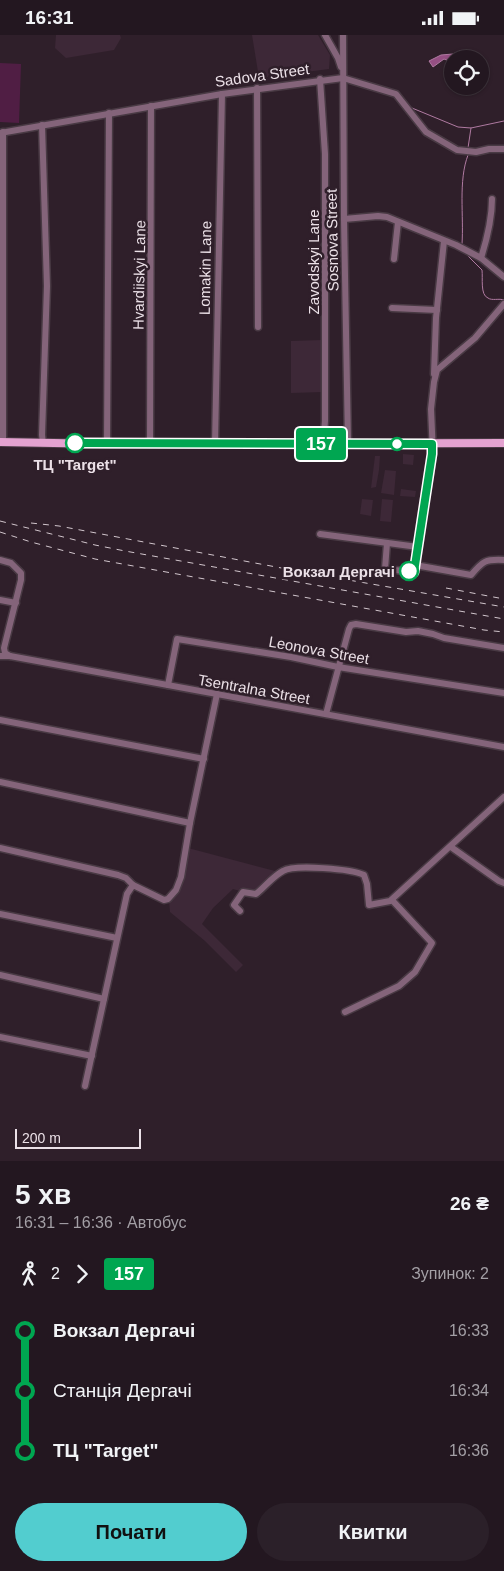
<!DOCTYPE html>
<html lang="uk">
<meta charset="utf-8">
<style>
:root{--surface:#231720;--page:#2b2029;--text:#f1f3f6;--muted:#a39fa5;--line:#40363e;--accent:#52cdcf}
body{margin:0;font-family:Arial,sans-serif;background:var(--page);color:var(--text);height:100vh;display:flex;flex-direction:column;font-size:19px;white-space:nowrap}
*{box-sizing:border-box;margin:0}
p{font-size:16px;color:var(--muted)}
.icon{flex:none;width:28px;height:28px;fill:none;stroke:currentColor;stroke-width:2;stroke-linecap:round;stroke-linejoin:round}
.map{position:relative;height:1126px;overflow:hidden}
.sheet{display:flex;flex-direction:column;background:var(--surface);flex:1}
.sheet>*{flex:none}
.badge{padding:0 10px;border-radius:4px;font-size:18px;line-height:32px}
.fabs{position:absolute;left:444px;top:15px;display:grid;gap:10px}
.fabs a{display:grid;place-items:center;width:45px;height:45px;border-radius:50%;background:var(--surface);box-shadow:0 1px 4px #0004,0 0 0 1px var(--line);font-size:25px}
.scale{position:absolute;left:15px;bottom:12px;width:126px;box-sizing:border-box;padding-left:5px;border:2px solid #ebe0e7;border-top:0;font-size:14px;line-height:18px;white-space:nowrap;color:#ebe0e7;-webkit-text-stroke:4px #2f1f2a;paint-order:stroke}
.map>.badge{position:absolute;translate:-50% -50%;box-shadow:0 0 0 2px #fff}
.legs{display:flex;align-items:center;gap:8px;height:55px;padding:0 15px;font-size:16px}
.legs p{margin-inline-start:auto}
.head{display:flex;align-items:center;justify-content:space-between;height:85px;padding:0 15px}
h1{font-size:28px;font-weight:700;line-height:38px}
.action{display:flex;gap:10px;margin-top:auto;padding:10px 15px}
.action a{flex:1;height:58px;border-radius:30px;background:var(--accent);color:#111;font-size:20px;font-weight:700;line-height:58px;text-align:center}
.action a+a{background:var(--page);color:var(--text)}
ul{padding:0 15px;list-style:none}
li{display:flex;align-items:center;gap:18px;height:60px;font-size:19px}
li i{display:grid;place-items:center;width:8px;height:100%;margin:0 6px;background:currentColor}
li i::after{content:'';width:12px;height:12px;margin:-6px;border:4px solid;border-radius:50%;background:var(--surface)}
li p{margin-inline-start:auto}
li:first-child i{background:linear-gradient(#0000 50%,currentColor 0)}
li:last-child i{background:linear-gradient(currentColor 50%,#0000 0)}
.status{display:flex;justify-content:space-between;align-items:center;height:35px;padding:0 25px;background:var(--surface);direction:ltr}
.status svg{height:14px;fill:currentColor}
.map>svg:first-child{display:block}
</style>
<div class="status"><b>16:31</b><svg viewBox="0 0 49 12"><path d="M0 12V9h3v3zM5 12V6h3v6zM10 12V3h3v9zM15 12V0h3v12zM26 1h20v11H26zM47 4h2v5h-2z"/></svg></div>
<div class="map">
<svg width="504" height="1126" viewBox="0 0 504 1126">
<rect width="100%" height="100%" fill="#2f1f2a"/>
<g fill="#3d2837">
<polygon points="56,0 120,0 121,3 114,15 66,23 55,13"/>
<polygon points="252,0 318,0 330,20 329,34 259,43"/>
<polygon points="322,305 323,357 291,358 291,306"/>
<polygon points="403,419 414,420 413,430 403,429"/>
<polygon points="375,421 380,421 379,435 376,452 371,453"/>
<polygon points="385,435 396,436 394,460 381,458"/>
<polygon points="401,454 416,456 415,462 400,461"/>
<polygon points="362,464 373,465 371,481 360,479"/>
<polygon points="382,464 393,465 391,487 380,486"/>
<polygon points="188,813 275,836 273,842 257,861 233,854 213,873 202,889 243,930 236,937 205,906 170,877 169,865 177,857"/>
</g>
<polygon fill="#501e44" points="0,28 21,29 19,88 0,87"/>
<polygon fill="#954f83" stroke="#af7aa1" points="460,16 465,24 457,22 449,26 444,24 433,32 429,26 441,20 453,19"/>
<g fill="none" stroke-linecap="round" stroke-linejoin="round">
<g stroke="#af7aa1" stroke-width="1">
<polyline points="412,73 458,92 471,93 504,86"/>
<polyline points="468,113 471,93"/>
<path d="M 462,209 C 464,181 458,146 468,120"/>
<path d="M 465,218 L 482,235 C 483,243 480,260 488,263 C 492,266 499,263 504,265"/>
</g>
<g stroke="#493a44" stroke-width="9">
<g id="minor">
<polyline points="325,0 338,23 341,32"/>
<polyline points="343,0 344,184 348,409"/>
<polyline points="320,44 325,119 325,386 323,409"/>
<polyline points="257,53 258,292"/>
<polyline points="42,90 47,251 42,400 43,408"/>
<polyline points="0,98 222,59 343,43 396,59 426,97 457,115 476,117 489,114 504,114"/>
<polyline points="344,184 378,181 387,182 456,210 481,223 504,242"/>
<path d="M 481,223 C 487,204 492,184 492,164"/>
<polyline points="394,224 398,187"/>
<polyline points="392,273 437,275"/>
<polyline points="434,339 436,283 444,206"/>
<polyline points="3,407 3,97"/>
<polyline points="107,409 109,78"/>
<polyline points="150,409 151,71"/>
<polyline points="215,409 222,59"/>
<polyline points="320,499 418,512"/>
<polyline points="387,508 385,534 414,537 433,419 431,374 434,347 437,335 475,303 504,269"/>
<polyline points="0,525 11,528 21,538 21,545 4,613 5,618 10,621"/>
<path d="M 415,530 L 471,540 C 483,526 485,524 504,525"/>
<polyline points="0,565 16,568"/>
<polyline points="0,621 10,621 504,712"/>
<polyline points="168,650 177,604 291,622 338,632 504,658"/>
<polyline points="326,679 349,594 351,590 356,589 406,597 418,596 433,599 444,603 504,613"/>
<polyline points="0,685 204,724"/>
<polyline points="0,747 190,788"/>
<polyline points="451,812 499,846 504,848"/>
<polyline points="0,813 118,840 126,843 133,850 164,865 168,864 176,855 181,842 190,788 217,659"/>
<path d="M 240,876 L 234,870 L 243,857 L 256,859 C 265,852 273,841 283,836 C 294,829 352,834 364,840 L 367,849 L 369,870 L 390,866 L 504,762"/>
<polyline points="0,879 117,903"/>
<polyline points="0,940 104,964"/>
<polyline points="345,977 399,951 415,937 432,908 392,865"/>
<polyline points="0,1002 92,1021"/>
<polyline points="85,1051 127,859 133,850"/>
</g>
</g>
<g stroke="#493a44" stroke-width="10">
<polyline id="major" points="0,407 107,409 504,408"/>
</g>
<use href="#minor" stroke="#84647a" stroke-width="6"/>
<use href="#major" stroke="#e4a2d0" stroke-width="8"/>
<g stroke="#d2c6cd" stroke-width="1" stroke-dasharray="6 6" stroke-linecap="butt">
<polyline points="0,486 95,510 125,516 504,584"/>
<polyline points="31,488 59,491 308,538 504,572"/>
<polyline points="0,497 31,507 95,524 484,595 504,597"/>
<polyline points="446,553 504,564"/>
</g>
</g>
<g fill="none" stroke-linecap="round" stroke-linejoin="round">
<g stroke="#fff" stroke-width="11">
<polyline id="line-1" points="75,408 432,409 432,419 414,537 409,536"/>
</g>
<use href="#line-1" stroke="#00a651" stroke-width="8"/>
</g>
<g fill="#fff" stroke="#00a651" stroke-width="2.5">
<circle cx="75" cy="408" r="9"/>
<circle cx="397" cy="409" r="6"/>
<circle cx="409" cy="536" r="9"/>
</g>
<g text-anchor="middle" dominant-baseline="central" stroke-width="5" stroke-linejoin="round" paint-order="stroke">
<g font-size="15" fill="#ebe0e7" stroke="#2f1f2a">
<text transform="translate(262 40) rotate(-8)">Sadova Street</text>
<text transform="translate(332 205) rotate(-91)">Sosnova Street</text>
<text transform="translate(313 227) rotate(-90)">Zavodskyi Lane</text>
<text transform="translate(205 233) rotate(-89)">Lomakin Lane</text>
<text transform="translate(139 240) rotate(-89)">Hvardiiskyi Lane</text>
<text transform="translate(319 615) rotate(10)">Leonova Street</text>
<text transform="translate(254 654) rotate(10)">Tsentralna Street</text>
</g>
<g font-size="15" font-weight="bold" fill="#ebe0e7" stroke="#2f1f2a">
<text x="75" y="429">ТЦ "Target"</text>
<text x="395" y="536" text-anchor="end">Вокзал Дергачі</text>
</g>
</g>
</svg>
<div class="fabs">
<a><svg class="icon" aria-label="locate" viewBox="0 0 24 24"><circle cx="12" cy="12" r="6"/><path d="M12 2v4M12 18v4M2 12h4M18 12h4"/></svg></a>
</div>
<div class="scale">200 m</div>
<b class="badge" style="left:321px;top:409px;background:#00a651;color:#fff">157</b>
</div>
<section class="sheet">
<div class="head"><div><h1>5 хв</h1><p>16:31 – 16:36 · Автобус</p></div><b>26 ₴</b></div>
<div class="legs"><svg class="icon" aria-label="walk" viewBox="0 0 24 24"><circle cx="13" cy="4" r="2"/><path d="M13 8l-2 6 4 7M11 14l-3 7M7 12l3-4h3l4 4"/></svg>2<svg class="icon" aria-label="forward" viewBox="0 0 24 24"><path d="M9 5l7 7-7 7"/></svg><b class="badge" style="background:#00a651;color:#fff">157</b><p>Зупинок: 2</p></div>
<ul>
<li><i style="color:#00a651"></i><b>Вокзал Дергачі</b><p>16:33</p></li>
<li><i style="color:#00a651"></i><span>Станція Дергачі</span><p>16:34</p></li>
<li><i style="color:#00a651"></i><b>ТЦ &quot;Target&quot;</b><p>16:36</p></li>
</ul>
<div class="action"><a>Почати</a><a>Квитки</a></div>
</section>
